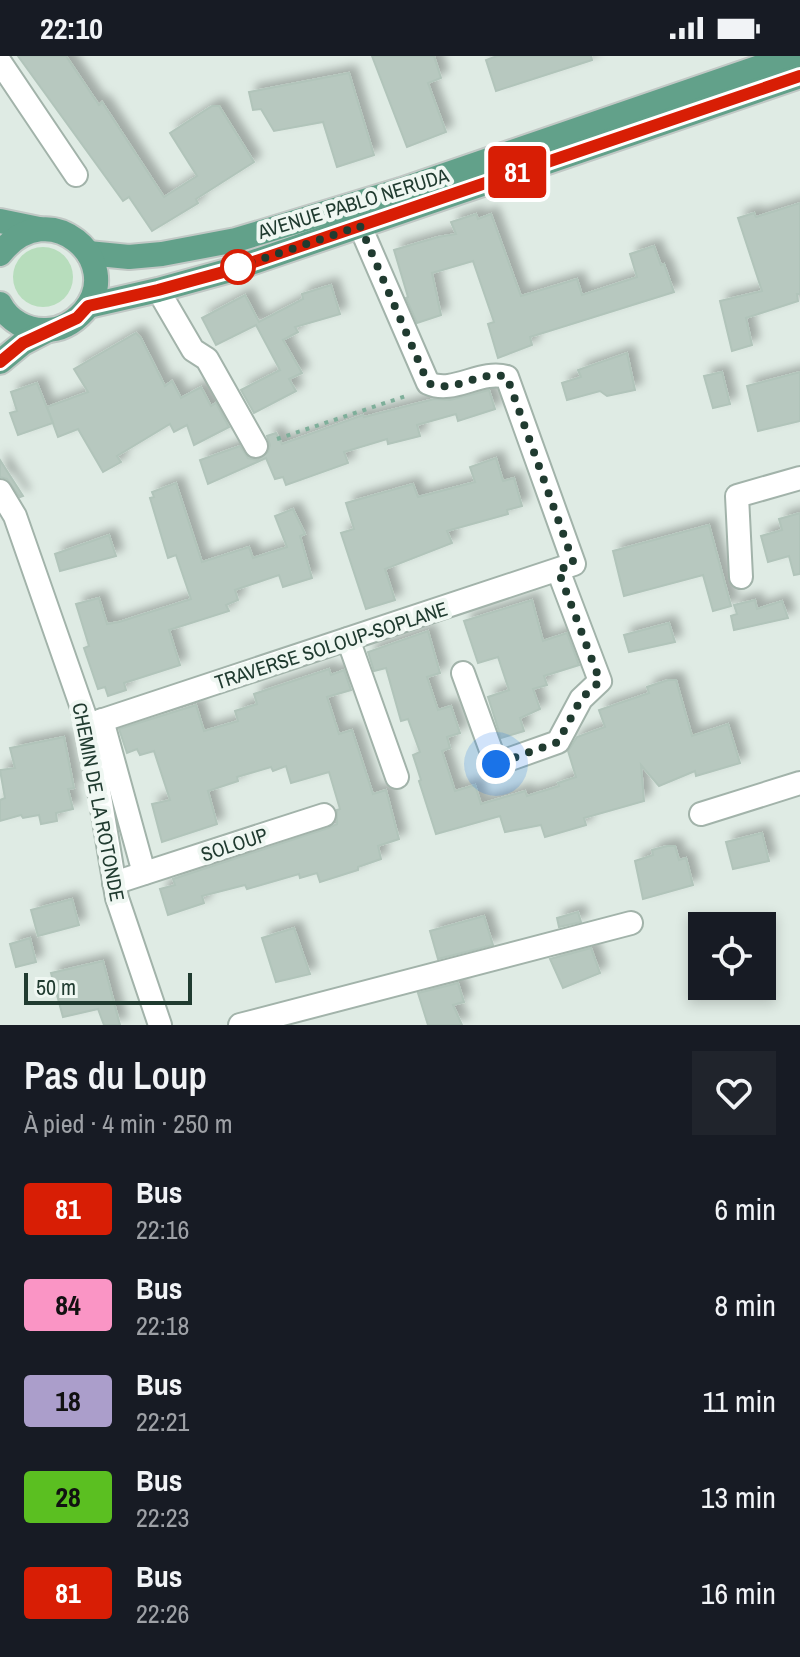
<!DOCTYPE html>
<html lang="fr">
<meta charset="utf-8">
<style>
:root{--surface:#171b24;--page:#20242c;--text:#f1f3f6;--muted:#9ea1a6}
body{margin:0;font-family:"Archivo Narrow",sans-serif;background:var(--page);color:var(--text);height:100vh;display:flex;flex-direction:column;font-size:30px;white-space:nowrap}
*{box-sizing:border-box;margin:0}
p{font-size:26px;color:var(--muted)}
.icon{flex:none;width:44px;height:44px;fill:none;stroke:currentColor;stroke-width:2;stroke-linecap:round;stroke-linejoin:round}
.map{position:relative;height:969px;overflow:hidden}
.panel{display:flex;flex-direction:column;background:var(--surface);flex:1}
.panel>*{flex:none}
.badge{padding:0 16px;border-radius:6px;font-size:28px;line-height:52px}
.fabs{position:absolute;left:688px;top:856px;display:grid;gap:16px}
.fabs a{display:grid;place-items:center;width:88px;height:88px;border-radius:0px;background:var(--surface);box-shadow:0 4px 12px #0003;font-size:40px}
.scale{position:absolute;left:24px;bottom:20px;width:168px;box-sizing:border-box;padding-left:8px;border:4px solid #203b30;border-top:0;font-size:22px;line-height:28px;white-space:nowrap;color:#203b30;-webkit-text-stroke:6px #eff7f2;paint-order:stroke}
.you{position:absolute;width:40px;height:40px;margin:-20px;border:6px solid #fff;border-radius:50%;background:#1a73e8;box-shadow:0 0 0 12px #1a73e833}
.map>.badge{position:absolute;translate:-50% -50%;box-shadow:0 0 0 4px #fff}
.round{display:grid;place-items:center;flex:none;width:84px;height:84px;border-radius:0px;background:var(--page)}
.summary{display:flex;align-items:center;justify-content:space-between;height:136px;padding:0 24px}
h1{font-size:38px;font-weight:600;line-height:60px}
ul{padding:0;list-style:none}
li{display:flex;align-items:center;gap:24px;height:96px;padding:0 24px}
li div{flex:1}
li b{display:block;font-size:30px}
li em{font-style:normal}
li .badge{min-width:88px;font-weight:700;text-align:center}
.status{display:flex;justify-content:space-between;align-items:center;height:56px;padding:0 40px;background:var(--surface);direction:ltr}
.status svg{height:22px;fill:currentColor}
.map>svg:first-child{display:block}
</style>
<div class="status"><b>22:10</b><svg viewBox="0 0 49 12"><path d="M0 12V9h3v3zM5 12V6h3v6zM10 12V3h3v9zM15 12V0h3v12zM26 1h20v11H26zM47 4h2v5h-2z"/></svg></div>
<div class="map">
<svg width="800" height="969" viewBox="0 0 800 969">
<defs>
<filter id="shadow"><feDropShadow dx="7" dy="-7" stdDeviation="4" flood-color="#0004"/></filter>
</defs>
<rect width="100%" height="100%" fill="#dfebe4"/>
<circle fill="#b7ddbc" cx="43" cy="221" r="30"/>
<g fill="#b7c8bf" stroke="#b1c4ba" stroke-width="2" filter="url(#shadow)">
<polygon points="18,0 66,0 99,49 102,46 164,141 197,120 170,77 212,50 219,50 254,106 196,143 198,147 152,175 129,141 123,145"/>
<polygon points="372,0 434,0 441,22 428,27 446,76 407,91"/>
<polygon points="497,0 591,0 592,4 496,35 486,4"/>
<polygon points="349,17 374,99 337,111 323,66 274,75 261,53 253,54 249,36"/>
<polygon points="800,147 800,238 797,238 798,245 746,262 752,289 732,295 720,245 762,235 738,162 754,157 756,161"/>
<polygon points="476,158 478,163 491,158 521,240 577,223 582,239 637,221 630,198 654,190 661,209 664,208 674,236 530,281 532,289 498,302 488,268 494,266 473,205 432,217 441,259 417,267 406,242 408,241 394,194 438,181 456,178 451,166"/>
<polygon points="331,229 340,258 295,271 298,276 283,284 302,317 289,323 296,335 254,357 241,334 280,314 256,269 216,289 202,262 245,239 259,266 303,243 302,238"/>
<polygon points="136,277 141,282 165,330 172,325 181,342 201,331 211,350 216,347 229,371 194,389 187,369 174,376 170,368 117,400 121,406 103,416 78,373 58,381 47,351 88,336 74,313"/>
<polygon points="627,297 635,334 607,340 600,335 567,344 562,327 581,321 578,314"/>
<polygon points="722,316 730,348 713,352 704,320"/>
<polygon points="800,316 800,365 758,375 747,330"/>
<polygon points="37,327 53,367 18,379 10,357 17,355 11,336"/>
<polygon points="489,334 495,353 458,365 456,358 417,369 420,380 388,388 387,383 344,396 348,407 286,429 283,421 275,423 266,402 208,428 200,404 240,390 248,402 257,404 268,396 270,389 267,380 276,377 282,388 363,359 364,361 434,343 450,344"/>
<polygon points="496,402 503,425 514,422 522,450 507,454 508,458 447,475 452,487 385,513 395,544 366,553 341,477 354,473 346,447 413,428 418,441 475,426 470,411"/>
<polygon points="0,404 23,440 20,441 7,423 0,421"/>
<polygon points="176,427 202,506 249,491 253,502 287,491 275,460 293,453 305,478 300,480 312,522 283,531 279,519 235,534 238,544 226,549 229,555 169,574 180,609 124,627 126,634 108,640 105,631 98,633 84,592 89,590 76,548 99,542 107,568 119,566 191,543 176,499 168,502 150,442 154,441 152,436"/>
<polygon points="800,457 800,518 794,519 789,500 768,506 761,480 782,474 779,463"/>
<polygon points="709,469 731,550 713,555 703,519 624,540 613,495"/>
<polygon points="109,479 116,500 60,515 55,498"/>
<polygon points="532,544 543,585 567,577 579,609 544,620 547,629 533,633 540,653 520,662 524,675 501,682 488,641 509,634 498,601 478,607 464,565"/>
<polygon points="755,544 757,553 782,545 788,562 734,574 731,560 737,558 734,549"/>
<polygon points="669,567 675,586 629,596 624,579"/>
<polygon points="428,575 440,617 427,621 438,654 451,650 460,677 447,681 450,692 442,695 455,735 475,729 481,748 525,735 527,740 559,730 558,727 576,721 568,695 577,681 605,671 599,654 649,637 647,631 668,624 676,624 692,680 728,668 740,707 696,720 695,715 659,730 641,709 644,745 584,762 586,769 545,781 541,769 505,776 500,760 436,778 419,725 421,724 413,699 420,696 408,663 401,665 386,612 374,615 368,596"/>
<polygon points="329,613 331,619 344,614 351,634 327,641 339,678 352,674 373,738 386,734 399,783 378,790 381,803 358,811 358,814 320,826 317,817 300,822 299,818 247,833 245,829 202,840 204,847 168,859 160,833 175,829 173,823 328,772 337,768 337,754 340,753 329,716 291,727 286,710 273,715 271,711 237,721 238,725 208,735 217,768 162,786 152,748 170,744 154,695 140,699 137,693 127,697 119,673 196,649 204,675 238,665 235,655 257,648 254,638"/>
<polygon points="64,681 74,732 68,733 73,753 56,757 57,765 41,768 39,759 23,762 21,759 0,765 0,744 5,742 0,714 15,712 10,692"/>
<polygon points="762,777 769,805 733,813 726,786"/>
<polygon points="667,790 675,790 679,804 686,802 693,829 643,843 635,805 653,799 652,794"/>
<polygon points="72,843 79,869 38,880 31,854"/>
<polygon points="578,856 581,866 559,871 557,862"/>
<polygon points="484,860 493,889 438,903 430,875"/>
<polygon points="294,872 310,918 276,926 262,882"/>
<polygon points="30,882 36,906 16,911 10,888"/>
<polygon points="591,892 600,917 563,932 550,903"/>
<polygon points="103,905 120,969 104,969 98,953 63,961 51,917"/>
<polygon points="458,927 464,946 453,949 462,969 428,969 418,937"/>
</g>
<g fill="none" stroke-linecap="round" stroke-linejoin="round">
<g stroke="#a2b3aa" stroke-width="26">
<g id="minor">
<polyline points="0,6 76,119"/>
<polyline points="158,234 193,294 207,303 256,390"/>
<polyline points="0,435 15,460 88,669 117,842 160,969"/>
<polyline points="741,521 737,440 800,422"/>
<polyline points="348,583 397,721"/>
<polyline points="463,617 496,708 558,686 581,643 600,625 558,514"/>
<polyline points="102,664 144,817"/>
<path d="M 88,669 L 574,508 L 507,321 C 480,313 454,339 428,327 L 360,170"/>
<polyline points="701,758 800,727"/>
<polyline points="114,827 324,759"/>
<polyline points="240,969 631,867"/>
</g>
</g>
<g stroke="#c1c8c5" stroke-width="28">
<g id="major">
<polyline points="0,165 39,173"/>
<polyline points="88,197 129,201 162,198 236,184 401,134 792,0"/>
<path d="M 0,198 C 49,135 126,206 84,255 C 74,266 61,274 46,274 C 27,275 9,265 0,248"/>
<polyline points="88,250 158,234 227,215 800,20"/>
<polyline points="0,306 23,287 48,274"/>
</g>
</g>
<polyline stroke="#7eaf9a" stroke-width="4" stroke-dasharray="4 6" stroke-linecap="butt" points="277,383 409,339"/>
<use href="#minor" stroke="#fff" stroke-width="22"/>
<use href="#major" stroke="#62a18a" stroke-width="24"/>
</g>
<g fill="none" stroke-linecap="round" stroke-linejoin="round">
<g stroke="#fff" stroke-width="18">
<polyline id="line" points="0,306 23,287 77,262 88,250 158,234 227,215 800,20"/>
</g>
<use href="#line" stroke="#d81e05" stroke-width="12"/>
<path stroke="#203b30" stroke-width="8" stroke-dasharray="0 14.4" d="M 238,211 L 360,170 L 428,327 C 454,339 480,313 507,321 L 574,508 L 558,514 L 600,625 L 581,643 L 558,686 L 496,708"/>
</g>
<circle fill="#fff" stroke="#d81e05" stroke-width="4" cx="238" cy="211" r="16"/>
<g text-anchor="middle" dominant-baseline="central" stroke-width="8" stroke-linejoin="round" paint-order="stroke">
<g font-size="20" fill="#203b30" stroke="#eff7f2">
<text transform="translate(353 147) rotate(-17)">AVENUE PABLO NERUDA</text>
<text transform="translate(331 589) rotate(-18)">TRAVERSE SOLOUP-SOPLANE</text>
<text transform="translate(99 746) rotate(79)">CHEMIN DE LA ROTONDE</text>
<text transform="translate(234 788) rotate(-18)">SOLOUP</text>
</g>
</g>
</svg>
<div class="fabs">
<a><svg class="icon" aria-label="locate" viewBox="0 0 24 24"><circle cx="12" cy="12" r="6"/><path d="M12 2v4M12 18v4M2 12h4M18 12h4"/></svg></a>
</div>
<div class="scale">50 m</div>
<div class="you" style="left:496px;top:708px"></div>
<b class="badge" style="left:517px;top:116px;background:#d81e05;color:#fff">81</b>
</div>
<section class="panel">
<div class="summary"><div><h1>Pas du Loup</h1><p>À pied · 4 min · 250 m</p></div><a class="round"><svg class="icon" aria-label="heart" viewBox="0 0 24 24"><path d="M12 20l-8-8c-3-5 5-10 8-4 3-6 11-1 8 4z"/></svg></a></div>
<ul>
<li><span class="badge" style="background:#d81e05;color:#fff">81</span><div><b>Bus</b><p>22:16</p></div><em>6 min</em></li>
<li><span class="badge" style="background:#fa95c5;color:#111">84</span><div><b>Bus</b><p>22:18</p></div><em>8 min</em></li>
<li><span class="badge" style="background:#ab9ecb;color:#111">18</span><div><b>Bus</b><p>22:21</p></div><em>11 min</em></li>
<li><span class="badge" style="background:#5bbf21;color:#111">28</span><div><b>Bus</b><p>22:23</p></div><em>13 min</em></li>
<li><span class="badge" style="background:#d81e05;color:#fff">81</span><div><b>Bus</b><p>22:26</p></div><em>16 min</em></li>
</ul>
</section>
